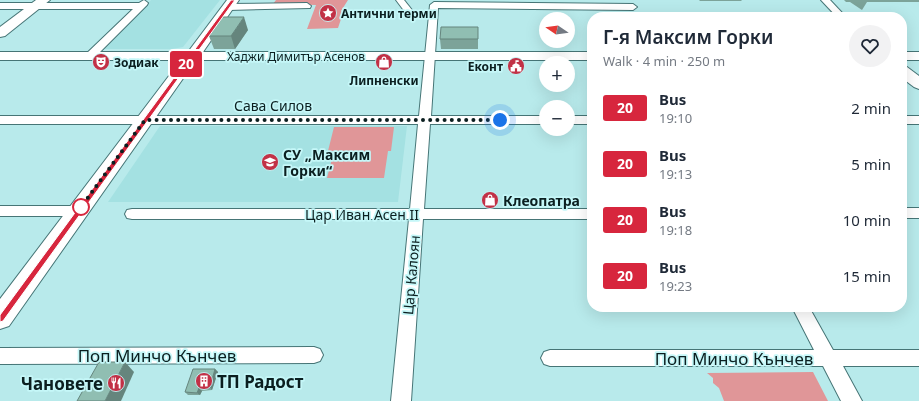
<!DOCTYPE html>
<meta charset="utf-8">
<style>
:root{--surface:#fff;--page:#f2f2f3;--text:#1f2937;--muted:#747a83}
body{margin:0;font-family:"Noto Sans",sans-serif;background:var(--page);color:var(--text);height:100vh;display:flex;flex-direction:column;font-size:15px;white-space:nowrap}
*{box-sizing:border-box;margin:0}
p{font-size:13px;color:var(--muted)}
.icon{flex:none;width:22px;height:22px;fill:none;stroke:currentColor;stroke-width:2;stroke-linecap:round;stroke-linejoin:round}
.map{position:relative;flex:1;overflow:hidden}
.side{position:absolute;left:587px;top:12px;width:320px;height:300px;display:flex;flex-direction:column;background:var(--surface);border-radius:16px;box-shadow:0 4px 16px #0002}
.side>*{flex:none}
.badge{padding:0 8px;border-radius:3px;font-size:14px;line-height:26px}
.needle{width:26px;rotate:283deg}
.fabs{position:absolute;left:539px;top:12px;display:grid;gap:8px}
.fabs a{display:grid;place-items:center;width:36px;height:36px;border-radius:50%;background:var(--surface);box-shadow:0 4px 16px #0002;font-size:20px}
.you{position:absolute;width:20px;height:20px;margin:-10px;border:3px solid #fff;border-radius:50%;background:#1a73e8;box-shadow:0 0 0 6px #1a73e833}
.map>.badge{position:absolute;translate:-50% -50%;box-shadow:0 0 0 2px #fff}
.round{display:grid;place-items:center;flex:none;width:42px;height:42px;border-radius:21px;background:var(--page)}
.overview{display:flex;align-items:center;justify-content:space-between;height:68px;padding:0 16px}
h1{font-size:19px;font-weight:600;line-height:30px}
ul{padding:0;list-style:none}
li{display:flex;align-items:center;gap:12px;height:56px;padding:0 16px}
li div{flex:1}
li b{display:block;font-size:15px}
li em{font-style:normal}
li .badge{min-width:44px;font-weight:700;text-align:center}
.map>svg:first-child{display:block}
</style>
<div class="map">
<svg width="919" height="401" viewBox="0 0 919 401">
<rect width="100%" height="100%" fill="#b8eaeb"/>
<g fill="#a4e1e2">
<polygon points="151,0 220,0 183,47 172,49 103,49"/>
<polygon points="160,126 407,126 398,202 108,202"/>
</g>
<g fill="#e09698">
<polygon points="276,0 348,0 341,11 345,15 341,19 338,28 307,29 316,5 273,4"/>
<polygon points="334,127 394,127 391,151 388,151 384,178 327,178 334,151 328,151"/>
<polygon points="813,372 828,401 724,401 719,388 713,383 713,378 707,373"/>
</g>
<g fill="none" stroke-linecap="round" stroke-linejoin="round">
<g stroke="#467576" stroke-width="2">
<g id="street">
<polygon points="144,0 148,3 147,5 94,58 86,58 85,56 86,54 133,9 0,9 0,3 139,3"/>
<polygon points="396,0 404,0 412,10 411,12 405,12"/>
<polygon points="821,0 830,0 846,17 837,17"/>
<polygon points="434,2 633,4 637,7 633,10 438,8 431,116 546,116 546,124 430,124 424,209 592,209 592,219 423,219 411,401 391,401 409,219 132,219 127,218 125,214 127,210 132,209 410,209 418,124 0,124 0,116 419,116 430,5"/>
<polygon points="307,3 311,6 310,8 228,10 224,7 228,4"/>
<rect x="568" y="116" width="24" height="8"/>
<rect x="902" y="116" width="17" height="8"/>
<polygon points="0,206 78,206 83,207 85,211 83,215 78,216 0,216"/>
<rect x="902" y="208" width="17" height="10"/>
<polygon points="792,307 809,307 833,350 919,350 919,366 843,366 862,401 841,401 823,366 550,366 544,364 541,358 544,352 550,350 814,350"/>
<polygon points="314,347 320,349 323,355 320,361 314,363 0,364 0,348"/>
</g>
</g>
<g stroke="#467576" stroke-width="2">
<g id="secondary">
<polygon points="36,0 50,0 5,36 0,37 0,27"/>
<polygon points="227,0 239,0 203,52 592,52 592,60 196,60 9,326 0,329 0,299 181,60 0,60 0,52 188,52"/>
<rect x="902" y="52" width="17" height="8"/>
<polygon points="902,66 907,67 919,76 919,89 914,87 902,78"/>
</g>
</g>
<use href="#street" fill="#fff" fill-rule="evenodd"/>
<use href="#secondary" fill="#fff" fill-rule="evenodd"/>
</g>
<g fill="#7ca399">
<polygon points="699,0 742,0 741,1 700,1"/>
<polygon points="844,0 919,0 919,2 867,2 862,10 850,2 846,2"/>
<polygon points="248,30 235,49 214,49 209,36"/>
<polygon points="440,39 478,39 478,49 441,49"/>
<polygon points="215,369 218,372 212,390 202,391 200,395 188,395 185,392"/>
</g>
<g fill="#65857d">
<polygon points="244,17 248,30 235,49 231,36"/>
<polygon points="125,362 134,372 121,401 105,401"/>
<polygon points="215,369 218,372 212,390 210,387"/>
<polygon points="199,388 202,391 200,395 197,393"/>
</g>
<g fill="#90beb2" stroke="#65857d">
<polygon points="222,17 244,17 231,36 209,36"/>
<polygon points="441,27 478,27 478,39 440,39"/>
<polygon points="99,362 125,362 105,401 77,401"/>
<polygon points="193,369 215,369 210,387 199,388 197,393 185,392"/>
</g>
<polygon fill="#d7263d" stroke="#fff" points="231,0 235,0 3,321 0,322 0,315"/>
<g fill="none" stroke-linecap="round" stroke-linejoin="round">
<polyline stroke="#0b1f20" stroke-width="4" stroke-dasharray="0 7.2" points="81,207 78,211 145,120 500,120"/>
</g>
<defs>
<g id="sight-disc" transform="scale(0.9)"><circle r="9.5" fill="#c23146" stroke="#c5f7f8"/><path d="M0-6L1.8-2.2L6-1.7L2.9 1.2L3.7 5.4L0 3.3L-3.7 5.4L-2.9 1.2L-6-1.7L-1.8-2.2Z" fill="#fff"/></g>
<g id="theatre-disc" transform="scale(0.9)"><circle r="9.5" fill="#c23146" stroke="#c5f7f8"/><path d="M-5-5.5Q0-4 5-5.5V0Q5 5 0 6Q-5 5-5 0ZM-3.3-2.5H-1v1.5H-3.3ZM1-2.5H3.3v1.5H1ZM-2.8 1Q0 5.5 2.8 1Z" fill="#fff"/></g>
<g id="shop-disc" transform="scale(0.9)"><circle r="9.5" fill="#c23146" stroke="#c5f7f8"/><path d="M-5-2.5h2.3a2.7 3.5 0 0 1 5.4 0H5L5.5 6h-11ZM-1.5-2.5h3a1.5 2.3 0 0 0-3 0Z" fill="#fff"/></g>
<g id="civic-disc" transform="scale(0.9)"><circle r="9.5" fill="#c23146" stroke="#c5f7f8"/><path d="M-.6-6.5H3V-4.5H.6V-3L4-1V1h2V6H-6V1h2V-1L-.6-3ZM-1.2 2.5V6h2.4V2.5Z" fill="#fff"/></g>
<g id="school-disc" transform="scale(0.9)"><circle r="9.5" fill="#c23146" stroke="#c5f7f8"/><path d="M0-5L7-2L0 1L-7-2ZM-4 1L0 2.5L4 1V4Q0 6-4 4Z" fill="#fff"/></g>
<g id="building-disc" transform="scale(0.9)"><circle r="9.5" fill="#c23146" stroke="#c5f7f8"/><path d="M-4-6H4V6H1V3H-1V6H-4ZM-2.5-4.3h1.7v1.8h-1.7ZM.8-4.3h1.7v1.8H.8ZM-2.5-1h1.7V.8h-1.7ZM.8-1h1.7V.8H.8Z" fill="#fff"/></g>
<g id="restaurant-disc" transform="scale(0.9)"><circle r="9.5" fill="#c23146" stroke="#c5f7f8"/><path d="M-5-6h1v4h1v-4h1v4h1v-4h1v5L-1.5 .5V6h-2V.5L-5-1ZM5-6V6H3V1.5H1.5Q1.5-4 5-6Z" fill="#fff"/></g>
</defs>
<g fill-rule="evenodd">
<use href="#sight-disc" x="328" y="13"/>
<use href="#theatre-disc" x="101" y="62"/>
<use href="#shop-disc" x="384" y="62"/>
<use href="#civic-disc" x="516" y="66"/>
<use href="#school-disc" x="270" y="162"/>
<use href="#shop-disc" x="490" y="200"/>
<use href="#building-disc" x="204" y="381"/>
<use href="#restaurant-disc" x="116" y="383"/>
</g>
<circle fill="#fff" stroke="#d7263d" stroke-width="2" cx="81" cy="207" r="8"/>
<g text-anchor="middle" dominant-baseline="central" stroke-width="3.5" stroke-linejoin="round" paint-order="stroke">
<g font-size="12" font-weight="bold" fill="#0b1f20" stroke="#c5f7f8" text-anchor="start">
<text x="341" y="13">Антични терми</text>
<text x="114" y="62">Зодиак</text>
<text x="503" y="66" text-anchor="end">Еконт</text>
<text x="384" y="80" text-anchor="middle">Липненски</text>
</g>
<g font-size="12" fill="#0b1f20" stroke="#c5f7f8">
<text x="296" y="56">Хаджи Димитър Асенов</text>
</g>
<g font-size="14" fill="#0b1f20" stroke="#c5f7f8">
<text x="273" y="105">Сава Силов</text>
<text x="362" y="214">Цар Иван Асен II</text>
<text transform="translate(411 275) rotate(-85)">Цар Калоян</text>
</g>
<g font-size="14" font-weight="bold" fill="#0b1f20" stroke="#c5f7f8" text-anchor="start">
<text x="283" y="154">СУ „Максим<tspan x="283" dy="16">Горки“</tspan></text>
<text x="503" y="200">Клеопатра</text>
</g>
<g font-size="17" fill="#0b1f20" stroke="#c5f7f8">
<text x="157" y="355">Поп Минчо Кънчев</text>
<text x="734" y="358">Поп Минчо Кънчев</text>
</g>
<g font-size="17" font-weight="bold" fill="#0b1f20" stroke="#c5f7f8" text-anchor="start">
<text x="217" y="381">ТП Радост</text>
<text x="103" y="383" text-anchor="end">Чановете</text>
</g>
</g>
</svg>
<div class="fabs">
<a><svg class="needle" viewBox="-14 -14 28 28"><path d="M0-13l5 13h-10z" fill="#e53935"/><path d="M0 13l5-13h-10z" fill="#747a83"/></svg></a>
<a>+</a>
<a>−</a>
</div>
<div class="you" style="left:500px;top:120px"></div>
<b class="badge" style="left:186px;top:64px;background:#d7263d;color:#fff">20</b>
<section class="side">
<div class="overview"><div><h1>Г-я Максим Горки</h1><p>Walk · 4 min · 250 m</p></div><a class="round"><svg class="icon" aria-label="heart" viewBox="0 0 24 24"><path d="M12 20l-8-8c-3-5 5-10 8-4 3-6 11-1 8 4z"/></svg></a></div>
<ul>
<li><span class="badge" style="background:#d7263d;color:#fff">20</span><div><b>Bus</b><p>19:10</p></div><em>2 min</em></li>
<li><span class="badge" style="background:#d7263d;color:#fff">20</span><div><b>Bus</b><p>19:13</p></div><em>5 min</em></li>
<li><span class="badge" style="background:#d7263d;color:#fff">20</span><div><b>Bus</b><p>19:18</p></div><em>10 min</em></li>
<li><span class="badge" style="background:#d7263d;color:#fff">20</span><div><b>Bus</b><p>19:23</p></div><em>15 min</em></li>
</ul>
</section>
</div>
